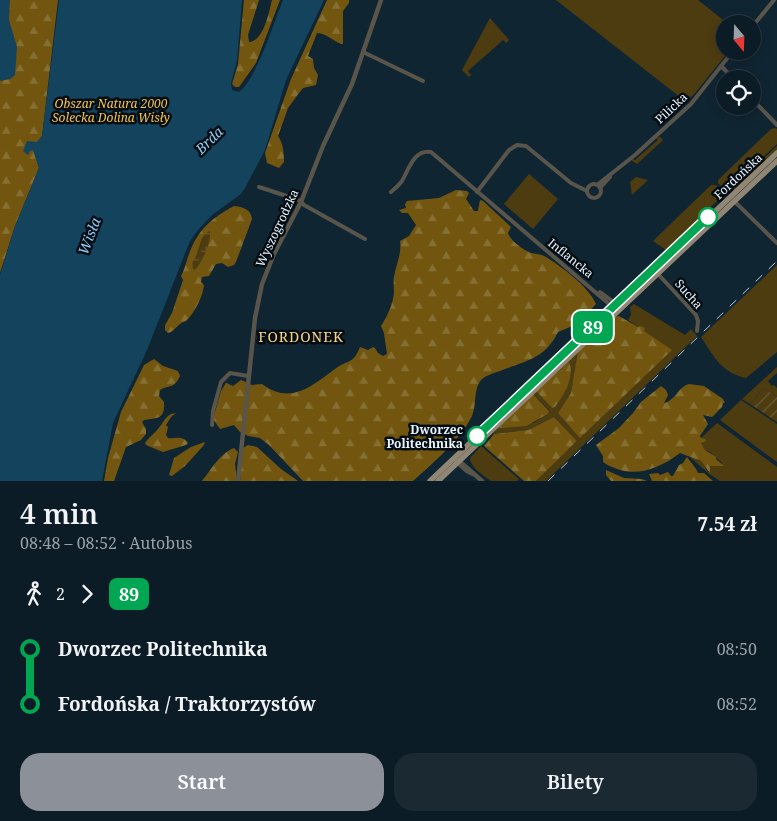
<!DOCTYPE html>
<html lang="pl">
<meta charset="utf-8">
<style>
:root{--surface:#0c1c26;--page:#1a2932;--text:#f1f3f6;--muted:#9aa1a7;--line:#2c3a43;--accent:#8c9099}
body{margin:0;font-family:"Noto Serif",serif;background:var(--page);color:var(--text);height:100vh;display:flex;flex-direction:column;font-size:19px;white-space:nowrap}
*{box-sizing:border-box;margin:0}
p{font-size:16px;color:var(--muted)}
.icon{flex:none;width:28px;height:28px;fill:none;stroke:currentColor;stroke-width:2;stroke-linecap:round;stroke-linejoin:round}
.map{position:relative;height:481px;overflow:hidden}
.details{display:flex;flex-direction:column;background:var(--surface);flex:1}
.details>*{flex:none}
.badge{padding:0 10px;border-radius:8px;font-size:18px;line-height:32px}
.needle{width:32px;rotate:161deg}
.fabs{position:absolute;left:716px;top:15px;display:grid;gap:10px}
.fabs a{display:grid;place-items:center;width:45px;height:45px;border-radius:50%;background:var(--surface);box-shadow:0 2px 12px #0003,0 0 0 1px var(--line);font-size:25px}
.map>.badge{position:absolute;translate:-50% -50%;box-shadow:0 0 0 2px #fff}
.legs{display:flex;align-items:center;gap:8px;height:55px;padding:0 20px;font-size:16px}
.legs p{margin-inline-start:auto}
.headline{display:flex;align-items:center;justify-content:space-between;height:85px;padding:0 20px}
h1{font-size:28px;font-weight:600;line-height:38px}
.cta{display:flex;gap:10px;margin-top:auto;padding:10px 20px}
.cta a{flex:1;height:58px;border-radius:20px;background:var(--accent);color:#fff;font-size:20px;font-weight:600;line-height:58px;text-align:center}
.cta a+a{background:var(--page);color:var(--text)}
ul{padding:0 20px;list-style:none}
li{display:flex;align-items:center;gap:18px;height:55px;font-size:19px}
li i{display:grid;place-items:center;width:8px;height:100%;margin:0 6px;background:currentColor}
li i::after{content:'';width:12px;height:12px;margin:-6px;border:4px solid;border-radius:50%;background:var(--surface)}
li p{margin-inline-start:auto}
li:first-child i{background:linear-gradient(#0000 50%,currentColor 0)}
li:last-child i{background:linear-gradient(currentColor 50%,#0000 0)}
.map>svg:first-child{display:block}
</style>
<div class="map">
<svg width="777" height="481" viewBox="0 0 777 481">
<defs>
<pattern id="forest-firs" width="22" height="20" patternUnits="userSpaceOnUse" patternTransform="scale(1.25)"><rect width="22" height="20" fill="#72560f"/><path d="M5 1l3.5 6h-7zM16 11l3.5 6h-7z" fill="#866f33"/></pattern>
<pattern id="wetland-marsh" width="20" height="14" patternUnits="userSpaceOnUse" patternTransform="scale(1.25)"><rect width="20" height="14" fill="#4e3c11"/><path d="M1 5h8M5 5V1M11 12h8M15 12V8" fill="none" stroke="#685935"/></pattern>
<pattern id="garden-furrows" width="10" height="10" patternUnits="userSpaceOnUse" patternTransform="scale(1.25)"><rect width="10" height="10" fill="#4e3c11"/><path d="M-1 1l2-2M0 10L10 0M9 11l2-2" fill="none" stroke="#685935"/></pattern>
</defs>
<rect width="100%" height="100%" fill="#102532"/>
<g fill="#4e3c11">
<polygon points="556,0 698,0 728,24 725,24 725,51 729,51 695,93 674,114 673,113 685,101"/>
<polygon points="490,18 509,40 506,43 503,40 468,71 471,75 469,77 462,70"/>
<polygon points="775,128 777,129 777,144 726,191 718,183 718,180 771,129"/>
<polygon points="660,137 663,140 637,164 631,160 633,159 635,160 658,140 656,138"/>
<polygon points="777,146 777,151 733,191 732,188"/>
<polygon points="529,174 558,199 533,229 504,204"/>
<polygon points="636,177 648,180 632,195 630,182"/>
<polygon points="711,185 716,185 724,194 666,250 653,241"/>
<path d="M 777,265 L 777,352 L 746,378 C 722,373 714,357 701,337 Z"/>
<path d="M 634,304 L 685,335 L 691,329 L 697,336 L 546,481 L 536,481 L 577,441 L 554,417 L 528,430 L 493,434 L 506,419 L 533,423 L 548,414 L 549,410 L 533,394 L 536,391 L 552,408 L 555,407 C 565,395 570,381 570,365 L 558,370 L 580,350 L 571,393 L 558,413 L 580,437 L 671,350 L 628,320 L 631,315 L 630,307 Z"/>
<polygon points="777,367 777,373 768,381 772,386 774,385 777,388 777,397 764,388 750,404 742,399"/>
<polygon points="741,400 777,424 777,462 720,420"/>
<polygon points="717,423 777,467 777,481 720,481 708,473 690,457 701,461 708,472 710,472 710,466 722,466 722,463 710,452 705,450 701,443 701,438"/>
<path d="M 481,446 L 519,479 L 517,481 L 491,481 C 483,475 470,467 470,458 Z"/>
</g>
<g fill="url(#forest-firs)">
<polygon points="0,0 58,0 42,136 30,151 33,149 39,168 15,226 0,273"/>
<path d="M 244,0 L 259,0 L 248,35 L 249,42 C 264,41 269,12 272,0 L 280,0 L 256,63 L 239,87 L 235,87 L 232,84 L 238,64 Z"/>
<path d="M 327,0 L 349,0 L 349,3 L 343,11 L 343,44 L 341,44 C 332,40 327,34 317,33 L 308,56 L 313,59 L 314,68 L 318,75 L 316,85 L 303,88 L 299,93 L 288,108 L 278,136 C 283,143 284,153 284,162 L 279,168 L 267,163 L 265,153 L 291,79 Z"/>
<path d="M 456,190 L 467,191 L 469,193 L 466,199 L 474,211 L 478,211 L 480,200 L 483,201 L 511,227 L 508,233 C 510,240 521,248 527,251 C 533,255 540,253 546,257 C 562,267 589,287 596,304 L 577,324 L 558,332 C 545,359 525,361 500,371 C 494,373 487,375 482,379 C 473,388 477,404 472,416 C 461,439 432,464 413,481 L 303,481 L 269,445 L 260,438 L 248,436 L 240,432 L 234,425 L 220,429 L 213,419 L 221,391 L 226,383 L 233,386 L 241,380 L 252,385 L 262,384 C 290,405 311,387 335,369 C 348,359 353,365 360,347 L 368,350 L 373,347 L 375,348 L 378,353 L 383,356 L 387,354 L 384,333 L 381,326 C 387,317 393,304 394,293 C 394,288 393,282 394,277 C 396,264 402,254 400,241 L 409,236 L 416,225 L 408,213 L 402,213 L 399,210 L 406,208 L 405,204 L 407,201 L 439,198 Z"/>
<path d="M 234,206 C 243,207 251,209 252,219 L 236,262 L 234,265 L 228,267 L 222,263 L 216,264 L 209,276 L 202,277 L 201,282 L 204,285 C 203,296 195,312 187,320 C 185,322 182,322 180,324 C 175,328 173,332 168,333 L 165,330 L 165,325 L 172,313 L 183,280 L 181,276 C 185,269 186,262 189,254 C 198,229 212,218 234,206 Z"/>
<polygon points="619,316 638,327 640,326 645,328 644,331 672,350 580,438 558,413 571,393 578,352 615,317"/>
<path d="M 154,359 L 163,366 L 178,371 L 180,376 C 173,390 170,384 160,390 L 159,396 L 164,402 C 165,419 158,418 144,420 L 142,422 L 146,429 L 146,434 L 141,440 L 126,447 L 114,481 L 104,481 L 108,458 L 121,412 L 144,365 Z"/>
<path d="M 569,362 C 575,376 564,396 555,407 L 552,408 L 536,391 Z"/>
<path d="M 689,384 L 704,386 L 723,399 L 725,403 L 723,403 L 722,407 L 712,417 L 703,415 L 708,424 L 700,436 L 701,438 L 705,439 L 706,441 L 701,443 L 705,450 L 716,457 L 716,459 L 724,466 L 710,466 L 710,472 L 709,472 L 701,461 L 680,453 C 656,471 630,480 603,462 L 603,456 L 596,445 L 619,428 L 633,413 L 641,402 L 661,386 L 666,390 L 668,395 L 664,403 C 675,401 678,387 689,384 Z"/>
<polygon points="533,394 549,411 548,414 526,426 500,428 499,427"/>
<path d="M 176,413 L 171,417 L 166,425 L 168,427 L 166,435 L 168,438 C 176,439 182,435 188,443 L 186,445 L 163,452 L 146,445 L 145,443 C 149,437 153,435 157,430 C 164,423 165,414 176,413 Z"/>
<polygon points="554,417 577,441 536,481 524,481 484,446 494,434 528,430"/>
<polygon points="205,442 204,445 185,466 172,476 169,475 174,458 191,447"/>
<polygon points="248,445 257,447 281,469 298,481 240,481 243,448"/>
<path d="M 234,448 L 238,452 L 235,464 L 237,481 L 202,481 C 211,470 220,453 234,448 Z"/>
<polygon points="687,457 696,469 698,473 704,473 713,481 652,481 649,474 658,473 660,475 668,472 671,476 673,476 679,465 683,463"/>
<polygon points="606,470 624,478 642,479 647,481 611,481 606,475"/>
</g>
<path fill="url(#wetland-marsh)" d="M 210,231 C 211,243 203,261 195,270 L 193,269 C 191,258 196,259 198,250 C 201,242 201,235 210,231 Z"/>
<polygon fill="url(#garden-furrows)" points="764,388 777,397 777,422 750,404"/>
<g fill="#14435e">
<polygon points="0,0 10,0 9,20 17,47 15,75 10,79 0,81"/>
<path d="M 59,0 L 242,0 L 237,61 L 231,83 L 232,90 L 239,92 C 257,78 274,22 283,0 L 324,0 L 286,80 L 265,150 L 245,188 L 241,194 L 212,215 L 198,230 L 190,241 L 147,350 L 113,423 L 102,481 L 0,481 L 0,275 L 15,226 L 39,168 L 33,150 L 30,151 L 28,155 L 23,151 L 27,141 L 37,142 L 42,136 Z"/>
</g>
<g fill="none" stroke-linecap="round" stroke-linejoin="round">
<g stroke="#59554b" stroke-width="4">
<polyline points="752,27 774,0"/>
<polyline points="363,52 423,81"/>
<polyline points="721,66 734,79"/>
<polyline points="752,99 777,125"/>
<circle cx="594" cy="191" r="7"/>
<polyline points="597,185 635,155 691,104 733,51"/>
<polyline points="259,187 299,200 304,205 365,239"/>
<polyline points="600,188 610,177"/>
<path d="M 391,192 C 395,189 399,185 402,181 C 409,169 414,149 431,152 L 615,309"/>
<polyline points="477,192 509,150 517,145 526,146 571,183 587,191"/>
<polyline points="734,201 777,243"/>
<polyline points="658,274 696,315 698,321 697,331"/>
<polyline points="600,292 611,300 617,307"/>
<polyline points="212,425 213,411 221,382 230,373 248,376"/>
</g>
<g stroke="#59554b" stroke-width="4.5">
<polyline points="458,460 482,481"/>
<polyline points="456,461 467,471 473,474"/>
<polyline points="238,481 255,318 262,284 274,254 301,202 323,146 352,84 381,0"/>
</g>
<g stroke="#908673" stroke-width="5.5">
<polyline points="430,481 777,153"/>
<polyline points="438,481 777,161"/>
</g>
<polyline stroke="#bbcad4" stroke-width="1" stroke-dasharray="9 9" stroke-linecap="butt" points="548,481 777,261"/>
</g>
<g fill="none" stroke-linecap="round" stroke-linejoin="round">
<g stroke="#fff" stroke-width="11">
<polyline id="line-1" points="477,436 708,217"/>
</g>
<use href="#line-1" stroke="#00a651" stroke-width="8"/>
</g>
<g fill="#fff" stroke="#00a651" stroke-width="2.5">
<circle cx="708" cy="217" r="9"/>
<circle cx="477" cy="436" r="9"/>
</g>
<g text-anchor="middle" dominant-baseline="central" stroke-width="5" stroke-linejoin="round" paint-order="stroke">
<g font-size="12" font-style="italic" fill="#f7c34f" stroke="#050d13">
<text x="111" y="103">Obszar Natura 2000<tspan x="111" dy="14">Solecka Dolina Wisły</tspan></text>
</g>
<g font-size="12" fill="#e8f5fe" stroke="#050d13">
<text transform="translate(671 108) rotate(-43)">Pilicka</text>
<text transform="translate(738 176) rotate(-43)">Fordońska</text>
<text transform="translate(277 228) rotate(-65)">Wyszogrodzka</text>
<text transform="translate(571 258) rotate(39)">Inflancka</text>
<text transform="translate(689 294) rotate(49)">Sucha</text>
</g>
<g font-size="12" font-weight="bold" fill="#e8f5fe" stroke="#050d13" text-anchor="end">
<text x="463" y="429">Dworzec<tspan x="463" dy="14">Politechnika</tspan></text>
</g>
<g font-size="14" font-style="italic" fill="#8ccaf3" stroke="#050d13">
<text transform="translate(209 140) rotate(-44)">Brda</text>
<text transform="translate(89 236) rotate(-69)">Wisła</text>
</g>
<g font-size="14" letter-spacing="1" fill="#f8d48b" stroke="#050d13">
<text x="301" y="336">FORDONEK</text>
</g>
</g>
</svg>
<div class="fabs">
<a><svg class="needle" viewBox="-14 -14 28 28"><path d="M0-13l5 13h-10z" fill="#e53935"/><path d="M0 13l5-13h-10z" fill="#9aa1a7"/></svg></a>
<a><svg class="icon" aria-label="locate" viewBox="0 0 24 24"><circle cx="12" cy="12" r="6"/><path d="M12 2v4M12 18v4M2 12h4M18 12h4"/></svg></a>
</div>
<b class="badge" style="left:593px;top:327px;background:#00a651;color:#fff">89</b>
</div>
<section class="details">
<div class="headline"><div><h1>4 min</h1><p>08:48 – 08:52 · Autobus</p></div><b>7.54 zł</b></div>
<div class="legs"><svg class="icon" aria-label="walk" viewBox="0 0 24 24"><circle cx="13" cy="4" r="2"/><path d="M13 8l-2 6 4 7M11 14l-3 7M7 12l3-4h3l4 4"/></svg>2<svg class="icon" aria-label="forward" viewBox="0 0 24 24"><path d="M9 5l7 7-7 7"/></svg><b class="badge" style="background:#00a651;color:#fff">89</b></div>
<ul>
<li><i style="color:#00a651"></i><b>Dworzec Politechnika</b><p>08:50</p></li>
<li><i style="color:#00a651"></i><b>Fordońska / Traktorzystów</b><p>08:52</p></li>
</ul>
<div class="cta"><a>Start</a><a>Bilety</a></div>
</section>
